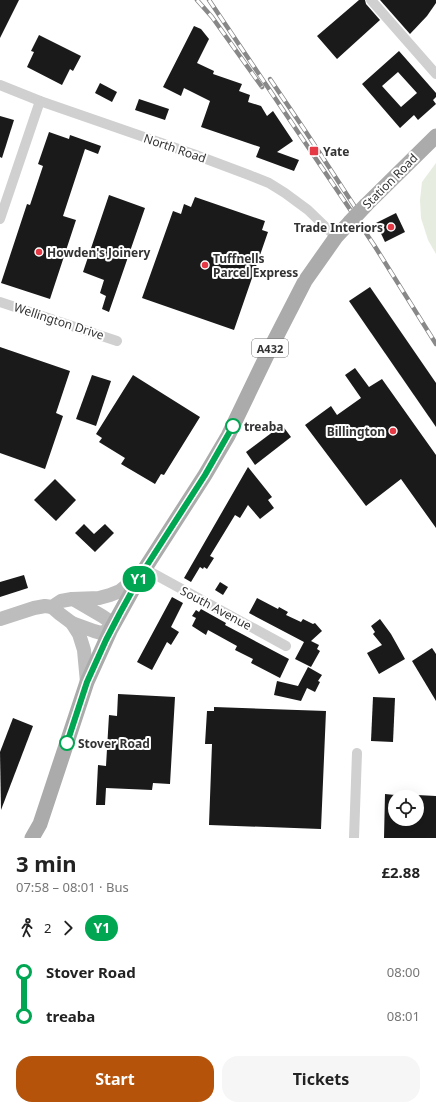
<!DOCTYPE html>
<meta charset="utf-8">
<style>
:root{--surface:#fff;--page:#f6f6f6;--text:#222;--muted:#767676;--accent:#b45309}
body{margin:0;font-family:"Noto Sans",sans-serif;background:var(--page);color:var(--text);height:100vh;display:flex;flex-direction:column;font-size:15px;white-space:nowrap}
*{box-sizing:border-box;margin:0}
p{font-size:13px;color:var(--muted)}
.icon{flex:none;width:22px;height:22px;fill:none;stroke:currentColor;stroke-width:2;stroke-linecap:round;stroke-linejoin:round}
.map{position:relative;height:838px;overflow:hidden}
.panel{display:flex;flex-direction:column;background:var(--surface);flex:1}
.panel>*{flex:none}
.badge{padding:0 8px;border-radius:13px;font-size:14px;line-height:26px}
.tools{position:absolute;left:388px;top:790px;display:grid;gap:8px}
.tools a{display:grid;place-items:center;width:36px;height:36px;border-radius:50%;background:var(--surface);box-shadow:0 4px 16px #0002;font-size:20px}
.map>.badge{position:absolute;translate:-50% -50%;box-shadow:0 0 0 2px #fff}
.legs{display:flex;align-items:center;gap:6px;height:44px;padding:0 16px;font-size:13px}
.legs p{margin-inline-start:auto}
.overview{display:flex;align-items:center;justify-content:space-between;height:68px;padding:0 16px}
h1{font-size:22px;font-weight:700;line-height:30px}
.action{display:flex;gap:8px;margin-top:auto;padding:8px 16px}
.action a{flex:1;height:46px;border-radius:16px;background:var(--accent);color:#fff;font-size:16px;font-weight:700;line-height:46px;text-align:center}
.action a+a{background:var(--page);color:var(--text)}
ul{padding:0 16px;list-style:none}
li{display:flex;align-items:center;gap:14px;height:44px;font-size:15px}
li i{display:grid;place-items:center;width:6px;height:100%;margin:0 5px;background:currentColor}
li i::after{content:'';width:10px;height:10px;margin:-5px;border:3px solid;border-radius:50%;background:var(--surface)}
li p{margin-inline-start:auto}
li:first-child i{background:linear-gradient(#0000 50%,currentColor 0)}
li:last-child i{background:linear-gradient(currentColor 50%,#0000 0)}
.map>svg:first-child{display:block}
</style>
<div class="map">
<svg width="436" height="838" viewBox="0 0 436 838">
<rect width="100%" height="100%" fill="#fff"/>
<polygon fill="#e6ecdf" points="436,163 436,254 428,240 421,218 420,200 422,182"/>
<g fill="#1a1a1a" fill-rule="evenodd">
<polygon points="0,0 19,0 0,38"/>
<polygon points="359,0 365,0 366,4 380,20 337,59 317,36"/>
<polygon points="380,0 436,0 436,3 427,16 410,34"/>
<polygon points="194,26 201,29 209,39 197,63 214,71 213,74 242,84 239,91 250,95 248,102 261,106 267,116 273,111 293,141 277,152 299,160 294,171 256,157 260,147 201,127 210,101 184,88 181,96 163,87"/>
<polygon points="39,35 81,56 73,71 70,69 62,85 27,67 34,52 31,51"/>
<path d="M 399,51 L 436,93 L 436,97 L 433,100 L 436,104 L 418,120 L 414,115 L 400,128 L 362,84 ZM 398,72 L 417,93 L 401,107 L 382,86 Z"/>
<polygon points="100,83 117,92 112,102 95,93"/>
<polygon points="139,99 169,109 165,120 135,110"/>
<polygon points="0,116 14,120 2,158 0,157"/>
<polygon points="49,132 69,139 70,135 101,146 98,154 85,149 63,216 76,220 50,299 1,283 27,204 30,205 43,166 38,164"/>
<polygon points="109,195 145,208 109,312 102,309 106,296 100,293 104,280 83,272"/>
<polygon points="195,197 265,221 262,230 268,232 234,330 142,298 173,211 181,214 184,204 191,207"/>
<polygon points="396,213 405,232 385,242 376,223"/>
<polygon points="370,287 436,383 436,427 349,301"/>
<polygon points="0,347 70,371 56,413 63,416 45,469 0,453"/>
<polygon points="355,368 369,387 382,379 436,455 436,528 401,479 366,506 305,425 331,406 337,415 361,398 345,375"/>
<polygon points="92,375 111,381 96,426 76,419"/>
<polygon points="133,375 200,417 164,475 161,474 155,484 121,464 125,458 99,442 102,438 96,434"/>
<polygon points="282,425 291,437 255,465 246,452"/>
<polygon points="248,467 272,497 268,500 274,508 260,519 248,505 240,518 235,515 210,556 214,558 207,569 204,567 203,569 200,567 191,582 184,578"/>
<polygon points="55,479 76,500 56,521 34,500"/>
<polygon points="84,524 94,534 105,524 114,533 95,552 75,533"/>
<polygon points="24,575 28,588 0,597 0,582"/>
<polygon points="220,582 228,587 223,595 215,590"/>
<polygon points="172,597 183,603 171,627 179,632 171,645 167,642 152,670 137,662"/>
<polygon points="257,598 278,609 279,607 288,612 286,615 301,622 303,619 313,624 315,623 322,631 311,641 319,645 317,649 320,651 311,667 295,659 304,642 249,613"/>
<polygon points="201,609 226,623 225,625 242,634 289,659 280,678 251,663 253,659 235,650 237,646 208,630 206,635 192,626 196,618 192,616 196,610 199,612"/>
<polygon points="380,619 391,634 405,659 379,674 367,653 382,645 373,634 375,632 371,626"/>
<polygon points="432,648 436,654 436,701 412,661"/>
<polygon points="308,667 322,675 318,681 320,682 315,692 307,688 301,701 274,695 277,681 298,686"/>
<polygon points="118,694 175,697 170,784 153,783 152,790 106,788 105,805 96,805 98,765 106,766 109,715 117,716"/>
<polygon points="373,697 395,698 393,742 371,741"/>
<polygon points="214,707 326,711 321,829 209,825 212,744 205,744 207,711 214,711"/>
<polygon points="13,718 33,726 1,810 0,752"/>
<polygon points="385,794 395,795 395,819 417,819 417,795 436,796 436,838 384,838"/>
</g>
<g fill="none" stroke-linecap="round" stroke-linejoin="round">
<g stroke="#d0d0d0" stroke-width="10">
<polyline points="371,0 436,74"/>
<polyline points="0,85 40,101 193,154 249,175 269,183 285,193 308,210 336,237"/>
<polyline points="0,219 40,101"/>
<polyline points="0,302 117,341"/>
<polyline points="145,569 286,646"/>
<polyline points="354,838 357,753"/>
</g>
<g stroke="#bdbdbd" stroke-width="14">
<polyline points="52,607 60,614 72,623 79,634 84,650 87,682"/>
<polyline points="0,619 34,608 45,606 52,607 61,601 72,599 99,598 110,595 120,591 141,574"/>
<polyline points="72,623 94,631 101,633 111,629 108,620 102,616 73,599"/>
</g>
<g stroke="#ababab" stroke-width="15">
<polyline points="366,205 436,136"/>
<polyline points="32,838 40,824 87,682 111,629 142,573 205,475 228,436 268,353 305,281 336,237 350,222"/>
</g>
<g stroke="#888" stroke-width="4.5">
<g id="rail">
<polyline points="197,0 212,17 262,87"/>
<polyline points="209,0 374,245 436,344"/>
<polyline points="270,79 306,132 355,207"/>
</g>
</g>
<use href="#rail" stroke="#fff" stroke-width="3" stroke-dasharray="9" stroke-linecap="butt"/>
<polyline stroke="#ababab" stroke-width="15" points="350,222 366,205"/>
</g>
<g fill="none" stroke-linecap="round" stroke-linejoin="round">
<g stroke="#fff" stroke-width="9">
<polyline id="line-1" points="67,743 87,682 106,640 120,613 142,573 205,475 233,426"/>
</g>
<use href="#line-1" stroke="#00a651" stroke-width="6"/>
</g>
<g fill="#e63946" stroke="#fff" stroke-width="1.5">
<rect x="309" y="146" width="10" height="10" rx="2"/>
<circle cx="391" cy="227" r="4"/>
<circle cx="39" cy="252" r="4"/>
<circle cx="205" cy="265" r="4"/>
<circle cx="393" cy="431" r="4"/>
</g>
<g fill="#fff" stroke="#00a651" stroke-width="2">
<circle cx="233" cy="426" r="7"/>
<circle cx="67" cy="743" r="7"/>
</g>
<g text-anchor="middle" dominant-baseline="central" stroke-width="4" stroke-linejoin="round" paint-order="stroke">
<rect fill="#fff" stroke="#707070" stroke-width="1" x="252" y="339" width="36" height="18" rx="3"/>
<g font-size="11" font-weight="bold" fill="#333">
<text x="270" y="348">A432</text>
</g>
<g font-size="12" fill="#333" stroke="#fff">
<text transform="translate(175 148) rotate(19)">North Road</text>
<text transform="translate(390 181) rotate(-45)">Station Road</text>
<text transform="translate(59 321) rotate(18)">Wellington Drive</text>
<text transform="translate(216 608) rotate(28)">South Avenue</text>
</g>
<g font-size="12" font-weight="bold" fill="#333" stroke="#fff" text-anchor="start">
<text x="323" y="151">Yate</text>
<text x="383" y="227" text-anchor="end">Trade Interiors</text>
<text x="47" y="252">Howden's Joinery</text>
<text x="213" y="258">Tuffnells<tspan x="213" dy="14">Parcel Express</tspan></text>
<text x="385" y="431" text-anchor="end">Billington</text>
</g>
<g font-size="12" font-weight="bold" fill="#333" stroke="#fff" text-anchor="start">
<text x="244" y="426">treaba</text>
<text x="78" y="743">Stover Road</text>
</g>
</g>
</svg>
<div class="tools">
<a><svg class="icon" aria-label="locate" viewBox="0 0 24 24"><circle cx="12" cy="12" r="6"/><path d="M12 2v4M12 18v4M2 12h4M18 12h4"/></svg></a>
</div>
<b class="badge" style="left:139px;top:579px;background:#00a651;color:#fff">Y1</b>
</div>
<section class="panel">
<div class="overview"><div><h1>3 min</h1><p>07:58 – 08:01 · Bus</p></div><b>£2.88</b></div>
<div class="legs"><svg class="icon" aria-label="walk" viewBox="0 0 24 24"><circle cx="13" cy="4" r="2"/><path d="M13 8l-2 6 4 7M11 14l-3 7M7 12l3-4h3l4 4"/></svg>2<svg class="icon" aria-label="forward" viewBox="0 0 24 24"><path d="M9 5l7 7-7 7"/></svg><b class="badge" style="background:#00a651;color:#fff">Y1</b></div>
<ul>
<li><i style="color:#00a651"></i><b>Stover Road</b><p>08:00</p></li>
<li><i style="color:#00a651"></i><b>treaba</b><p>08:01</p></li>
</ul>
<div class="action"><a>Start</a><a>Tickets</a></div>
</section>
